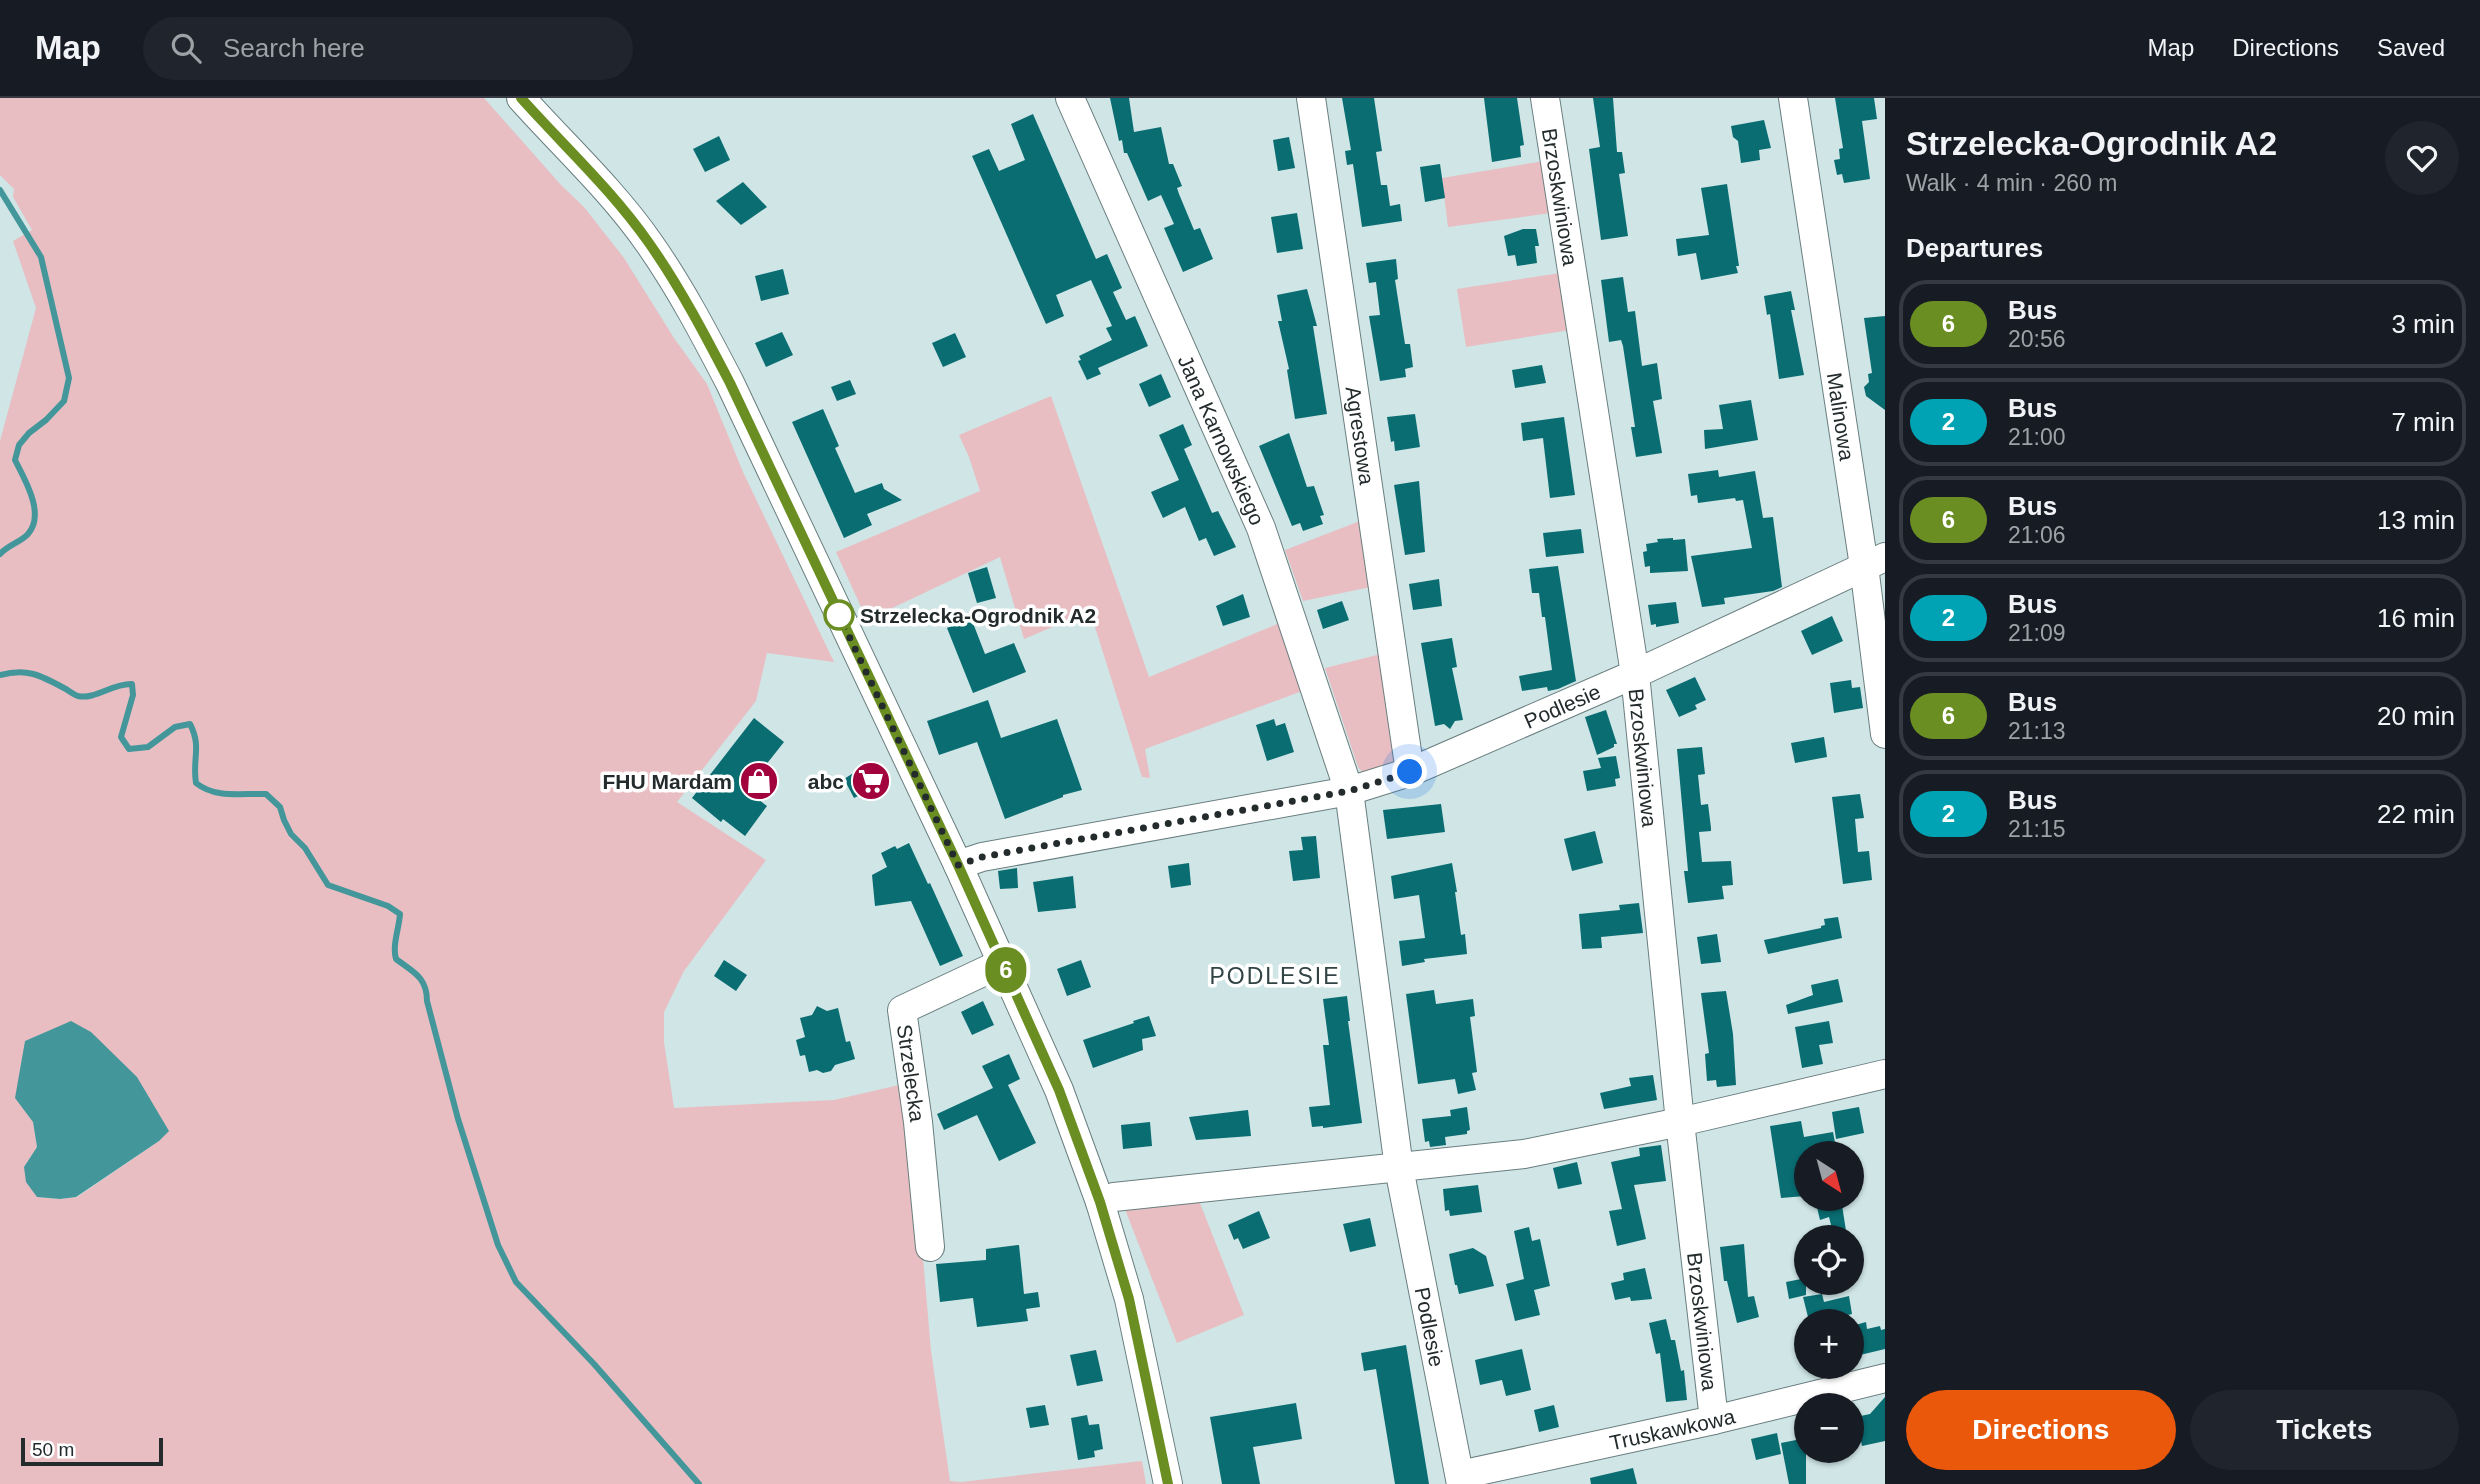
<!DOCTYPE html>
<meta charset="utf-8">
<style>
:root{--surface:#171b24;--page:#20242c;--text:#f1f3f6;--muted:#9ea1a6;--line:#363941;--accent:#ea580c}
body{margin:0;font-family:Helvetica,sans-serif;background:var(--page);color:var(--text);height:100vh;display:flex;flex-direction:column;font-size:26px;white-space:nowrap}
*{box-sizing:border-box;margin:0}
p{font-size:23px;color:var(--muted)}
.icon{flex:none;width:38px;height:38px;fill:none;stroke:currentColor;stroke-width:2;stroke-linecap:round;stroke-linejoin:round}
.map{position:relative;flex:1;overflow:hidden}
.panel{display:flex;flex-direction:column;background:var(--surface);width:595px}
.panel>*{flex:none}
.badge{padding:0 14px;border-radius:23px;font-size:24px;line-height:46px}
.needle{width:46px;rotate:144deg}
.buttons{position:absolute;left:1794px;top:1043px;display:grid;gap:14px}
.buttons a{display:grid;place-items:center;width:70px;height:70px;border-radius:50%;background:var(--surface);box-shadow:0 2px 5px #0004;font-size:35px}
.scale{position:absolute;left:21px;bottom:18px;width:142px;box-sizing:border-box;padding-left:7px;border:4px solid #232b2c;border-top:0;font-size:19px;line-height:24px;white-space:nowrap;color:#232b2c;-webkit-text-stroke:5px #fff;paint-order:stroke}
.you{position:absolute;width:35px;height:35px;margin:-18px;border:5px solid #fff;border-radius:50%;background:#1a73e8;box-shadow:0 0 0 10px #1a73e833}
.map>.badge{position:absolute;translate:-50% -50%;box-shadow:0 0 0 4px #fff}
h2{padding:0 21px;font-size:26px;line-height:63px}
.round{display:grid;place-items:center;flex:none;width:74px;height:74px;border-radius:37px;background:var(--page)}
.summary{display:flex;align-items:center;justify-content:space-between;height:119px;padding:0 21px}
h1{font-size:33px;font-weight:700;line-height:52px}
.cta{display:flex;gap:14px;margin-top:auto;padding:14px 21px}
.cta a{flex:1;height:80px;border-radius:42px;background:var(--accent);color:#fff;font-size:28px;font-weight:700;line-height:80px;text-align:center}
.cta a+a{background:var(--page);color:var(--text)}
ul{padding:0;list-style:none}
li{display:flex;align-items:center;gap:21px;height:88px;margin:0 14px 10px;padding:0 7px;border:4px solid var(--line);border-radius:28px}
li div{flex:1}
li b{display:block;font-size:26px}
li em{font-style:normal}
li .badge{min-width:77px;font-weight:700;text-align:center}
header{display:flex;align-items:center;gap:42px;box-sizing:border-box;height:98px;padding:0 35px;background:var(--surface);border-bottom:2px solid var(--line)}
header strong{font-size:33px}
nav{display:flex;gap:38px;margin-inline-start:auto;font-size:24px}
.search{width:490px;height:63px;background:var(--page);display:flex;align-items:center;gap:18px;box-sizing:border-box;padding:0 24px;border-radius:38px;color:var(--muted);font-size:26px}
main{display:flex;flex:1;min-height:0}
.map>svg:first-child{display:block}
</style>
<header>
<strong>Map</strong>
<div class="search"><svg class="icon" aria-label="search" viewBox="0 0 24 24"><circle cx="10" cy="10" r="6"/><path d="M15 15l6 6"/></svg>Search here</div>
<nav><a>Map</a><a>Directions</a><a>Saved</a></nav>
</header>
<main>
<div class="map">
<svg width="1885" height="1386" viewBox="0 0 1885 1386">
<rect width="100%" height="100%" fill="#cfe5e6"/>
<g fill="#e8bec2" fill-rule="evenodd">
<path d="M 0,0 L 484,0 L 561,87 L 584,109 L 624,160 L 674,240 L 707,286 L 743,374 L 834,564 L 767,555 L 756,603 L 677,704 L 766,762 L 684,873 L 664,914 L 664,944 L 674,1010 L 834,1002 L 908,985 L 931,1253 L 950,1383 L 961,1384 L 1142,1363 L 1146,1386 L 0,1386 L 0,343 L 36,210 L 13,143 L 32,132 L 13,99 L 14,91 L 0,77 ZM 33,1024 L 168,1033 L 159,1043 L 77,1099 L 60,1101 L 37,1099 L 24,1069 L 37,1049 Z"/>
<polygon points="1544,63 1551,115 1448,129 1442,80"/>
<polygon points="1560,175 1570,232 1466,249 1457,191"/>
<polygon points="1051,298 1149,579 1282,524 1305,592 1145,651 1150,680 1142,679 1090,513 1024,541 1000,459 867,522 836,454 980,393 969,359 959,337"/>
<polygon points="1360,423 1371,489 1303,503 1285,452"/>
<polygon points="1381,556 1395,653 1393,664 1363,675 1358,669 1325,570"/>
<polygon points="1196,1095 1244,1217 1177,1245 1123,1106"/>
</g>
<polygon fill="#43979b" points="71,923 91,934 137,979 169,1033 159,1043 76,1099 60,1101 37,1099 26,1084 24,1069 37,1049 33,1024 15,1000 25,943"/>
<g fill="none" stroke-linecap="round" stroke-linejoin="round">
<g stroke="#43979b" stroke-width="6">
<path d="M 0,92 L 41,159 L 69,280 L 64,303 L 46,322 L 29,335 L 19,347 L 15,362 C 24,380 46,416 28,436 C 21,444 8,447 0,456"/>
<path d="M 0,577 C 27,570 40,577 64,590 C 68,592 74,597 78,598 C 95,602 113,585 132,586 L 133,597 L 121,639 L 129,651 L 148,649 L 175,629 L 190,626 C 202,649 192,661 196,685 C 216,701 242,695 266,696 L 280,709 L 284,722 L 291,736 L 305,750 L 328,787 L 388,808 L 400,816 C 399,831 392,847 396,861 C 413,874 427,879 427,903 L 458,1021 L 498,1147 L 516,1184 L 594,1266 L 699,1386"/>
</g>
</g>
<g fill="#096d72">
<polygon points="1110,0 1129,0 1134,34 1161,29 1169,66 1173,66 1182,88 1177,90 1179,96 1194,132 1200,130 1213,161 1183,174 1164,130 1174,126 1161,97 1148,103 1127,55 1124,55 1122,42 1119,43"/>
<polygon points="1342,0 1374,0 1382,53 1376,54 1381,87 1387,87 1390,108 1400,106 1402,123 1362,129 1353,66 1347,67 1345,53 1351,52"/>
<polygon points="1484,0 1517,0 1524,47 1520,48 1521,59 1492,64"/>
<polygon points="1593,0 1613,0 1617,54 1622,54 1625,75 1619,76 1628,138 1601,142 1589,51 1600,49"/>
<polygon points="1835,0 1874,0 1877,21 1862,23 1870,81 1844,85 1842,76 1837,77 1834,62 1840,61 1839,51 1843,50"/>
<polygon points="1033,16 1096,161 1107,156 1122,190 1113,194 1126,222 1135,218 1148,248 1098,270 1101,276 1087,282 1078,263 1081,262 1079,258 1112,242 1106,230 1112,228 1091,182 1056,197 1064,218 1046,226 972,58 989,51 999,73 1025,62 1011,26"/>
<polygon points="1764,22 1771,50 1759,52 1760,62 1741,65 1738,43 1733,39 1731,28"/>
<polygon points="719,38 730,62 705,74 693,51"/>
<polygon points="1289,39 1295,70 1278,73 1273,42"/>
<polygon points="1440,66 1445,100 1425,104 1420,69"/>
<polygon points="743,84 767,109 741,127 716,103"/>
<polygon points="1727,86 1739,168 1736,168 1738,175 1701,182 1696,155 1678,158 1676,141 1709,137 1701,90"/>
<polygon points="1297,115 1303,151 1277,155 1271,119"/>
<polygon points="1523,131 1536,131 1539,148 1535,148 1537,165 1517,168 1515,157 1508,158 1504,138"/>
<polygon points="1396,161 1398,181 1395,182 1405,246 1410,246 1413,269 1405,271 1406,279 1380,283 1369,218 1380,217 1376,184 1369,185 1366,165"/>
<polygon points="783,171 789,196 761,203 755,178"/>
<polygon points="1623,179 1628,214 1635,213 1642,268 1657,265 1662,301 1653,303 1662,355 1636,359 1631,329 1635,329 1623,248 1621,242 1609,244 1601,182"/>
<polygon points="1307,191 1317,228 1313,228 1327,316 1295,321 1287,272 1289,271 1278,223 1282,223 1277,197"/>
<polygon points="1791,193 1795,212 1791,212 1804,277 1779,281 1770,216 1767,217 1764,198"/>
<polygon points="1885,218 1885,312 1866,298 1864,289 1869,284 1868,276 1872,275 1864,220"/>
<polygon points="782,234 793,257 766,269 755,245"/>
<polygon points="955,235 966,259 943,269 932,245"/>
<polygon points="1542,267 1546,285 1515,290 1512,272"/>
<polygon points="1161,276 1171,299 1149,309 1139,286"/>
<polygon points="850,282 856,296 837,303 831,289"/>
<polygon points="1751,302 1758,342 1705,351 1704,332 1723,331 1719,307"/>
<polygon points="823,311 839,348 835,350 855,395 882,385 884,391 902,402 867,416 872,427 844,440 792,324"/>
<polygon points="1415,316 1420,349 1395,353 1394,343 1391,344 1387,319"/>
<polygon points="1564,319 1575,397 1550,400 1543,340 1523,343 1521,325"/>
<polygon points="1183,326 1192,347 1184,351 1212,415 1218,413 1236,449 1214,458 1206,440 1199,443 1185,409 1163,420 1151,394 1179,382 1159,337"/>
<polygon points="1289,335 1307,389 1314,388 1324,417 1320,418 1323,426 1303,433 1300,425 1292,428 1259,348"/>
<polygon points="1718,372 1719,379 1755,373 1763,420 1773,419 1782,489 1773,493 1724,500 1725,506 1702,509 1691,458 1752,450 1743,402 1736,403 1735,400 1698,405 1697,397 1691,398 1688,376"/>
<polygon points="1419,383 1425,454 1405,457 1394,387"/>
<polygon points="1581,431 1584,455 1546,459 1543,435"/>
<polygon points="1673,440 1673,442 1685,441 1688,473 1650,475 1650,468 1645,469 1643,454 1647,453 1646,446 1658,444 1657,441"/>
<polygon points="1558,468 1576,583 1558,591 1548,593 1547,589 1522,593 1519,578 1552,572 1545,519 1542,519 1539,495 1532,495 1529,471"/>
<polygon points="987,469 996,500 977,505 968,475"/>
<polygon points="1439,481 1442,508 1413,512 1409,486"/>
<polygon points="1243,496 1250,519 1223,528 1216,508"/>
<polygon points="1342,503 1349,522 1323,531 1317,512"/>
<polygon points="1676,504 1679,525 1656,529 1656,526 1651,527 1648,507"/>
<polygon points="1832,518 1843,543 1812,557 1801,533"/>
<polygon points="971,520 985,556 1014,545 1026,574 973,595 947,530"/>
<polygon points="1452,540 1457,569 1452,570 1463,622 1455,623 1450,631 1444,626 1435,628 1421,545"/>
<polygon points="1695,579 1706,602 1695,607 1697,611 1679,619 1666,592"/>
<polygon points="1851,582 1852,590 1860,589 1863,610 1834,615 1830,585"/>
<polygon points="988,602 1001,640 1057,621 1082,692 1063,697 1063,699 1005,721 977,644 939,657 927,623"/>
<polygon points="1606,612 1617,646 1614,646 1614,649 1597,657 1585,619"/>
<polygon points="754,620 784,644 746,692 767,708 745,738 723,721 721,724 692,700"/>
<polygon points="1274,621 1276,628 1285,625 1294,654 1267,663 1256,627"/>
<polygon points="1824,639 1827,659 1795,665 1791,645"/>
<polygon points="1702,649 1705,676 1698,677 1701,707 1708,706 1711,730 1711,733 1699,734 1702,764 1731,763 1733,787 1722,788 1724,801 1688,805 1684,773 1688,773 1677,651"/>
<polygon points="1616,658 1620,680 1615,681 1616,688 1587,693 1583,673 1601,670 1598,660"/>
<polygon points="876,668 884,685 854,700 844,681 858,672 860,676"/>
<polygon points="1860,696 1864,720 1855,721 1858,754 1869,753 1872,782 1843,786 1832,699"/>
<polygon points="1441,706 1445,734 1387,741 1383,712"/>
<polygon points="1595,733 1603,765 1572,773 1564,741"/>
<polygon points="1316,738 1320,780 1293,783 1289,753 1303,752 1301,739"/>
<polygon points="909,745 928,786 930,785 963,858 940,868 911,803 875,808 872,777 887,769 881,755 895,748 897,751"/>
<polygon points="1189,765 1191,787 1171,790 1168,768"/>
<polygon points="1452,765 1457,794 1455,794 1461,837 1465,836 1467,856 1424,861 1425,864 1402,868 1399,843 1425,840 1419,797 1394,801 1391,778"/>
<polygon points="1017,770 1018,790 1000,791 998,773"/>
<polygon points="1073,778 1076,810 1038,814 1033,784"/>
<polygon points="1639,805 1643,835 1601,839 1602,850 1582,851 1579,816 1620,812 1619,807"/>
<polygon points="1838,819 1842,840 1768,856 1764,842 1821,830 1821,828 1825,827 1824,821"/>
<polygon points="1717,836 1721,864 1701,866 1697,839"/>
<polygon points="724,862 747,877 736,893 714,878"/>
<polygon points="1081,862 1091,889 1067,898 1057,871"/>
<polygon points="1838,881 1843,904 1788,916 1786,907 1813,897 1811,887"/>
<polygon points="1434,892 1436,906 1473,901 1475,918 1470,919 1477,974 1472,975 1476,992 1458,996 1455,981 1418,986 1406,896"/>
<polygon points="1726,893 1733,936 1736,987 1717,989 1716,982 1707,983 1705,956 1709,955 1701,895"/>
<polygon points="1347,898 1350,923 1348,923 1362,1025 1323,1030 1323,1028 1312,1029 1309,1009 1330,1007 1323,947 1329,947 1323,901"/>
<polygon points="983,903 994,927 972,937 961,914"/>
<polygon points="817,908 827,913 838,910 846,944 850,943 855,961 835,967 831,973 823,975 817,972 809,974 805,957 800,958 796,942 805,939 800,920 812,917"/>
<polygon points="1149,918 1156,938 1142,941 1143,952 1093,970 1083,942 1134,925 1133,923"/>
<polygon points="1829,923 1833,945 1819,947 1823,966 1802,970 1795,929"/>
<polygon points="1009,956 1020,981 1008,987 1036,1045 999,1063 977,1017 944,1032 937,1016 993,990 982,968"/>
<polygon points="1653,977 1657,1002 1604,1011 1600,995 1631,988 1629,980"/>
<polygon points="1467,1009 1470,1032 1467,1033 1467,1036 1445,1039 1446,1047 1430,1049 1429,1043 1425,1044 1422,1021 1451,1018 1450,1012"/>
<polygon points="1859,1009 1864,1035 1836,1041 1832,1014"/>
<polygon points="1248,1012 1251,1038 1196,1042 1189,1019"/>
<polygon points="1801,1023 1804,1039 1833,1034 1837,1055 1806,1055 1806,1072 1802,1073 1805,1098 1781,1100 1770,1028"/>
<polygon points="1150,1024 1152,1048 1123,1051 1121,1027"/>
<polygon points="1661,1047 1666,1083 1634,1087 1646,1141 1617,1148 1609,1113 1622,1111 1611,1064 1640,1058 1639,1050"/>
<polygon points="1577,1064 1582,1086 1558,1091 1553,1070"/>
<polygon points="1478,1087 1482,1114 1450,1118 1449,1112 1445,1113 1443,1091"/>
<polygon points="1815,1101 1841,1101 1847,1139 1834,1139 1829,1119 1820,1122"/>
<polygon points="1259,1113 1270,1140 1243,1151 1238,1140 1234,1142 1228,1127"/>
<polygon points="1370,1120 1376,1148 1350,1154 1343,1126"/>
<polygon points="1529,1129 1532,1143 1540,1141 1550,1188 1534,1192 1540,1217 1515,1223 1506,1186 1524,1181 1514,1133"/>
<polygon points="1744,1146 1748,1199 1754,1198 1759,1219 1737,1225 1727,1183 1724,1183 1720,1149"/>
<polygon points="1019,1147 1024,1196 1038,1194 1040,1209 1026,1211 1028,1223 977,1229 973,1200 940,1204 936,1166 986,1162 986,1151"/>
<polygon points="1473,1150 1486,1158 1494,1188 1459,1196 1457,1187 1455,1187 1449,1156"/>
<polygon points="1645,1170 1652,1201 1631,1203 1630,1199 1615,1202 1611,1185 1624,1182 1623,1175"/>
<polygon points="1806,1180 1806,1197 1789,1201 1786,1184"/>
<polygon points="1822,1196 1824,1204 1849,1198 1852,1216 1823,1223 1809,1223 1803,1199"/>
<polygon points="1666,1221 1671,1242 1675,1242 1681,1273 1684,1272 1687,1302 1666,1304 1660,1255 1656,1256 1649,1225"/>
<polygon points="1866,1224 1867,1231 1880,1228 1881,1232 1885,1231 1885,1251 1860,1257 1858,1247 1852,1248 1852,1228"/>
<polygon points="1406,1247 1429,1386 1395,1386 1376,1271 1364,1273 1361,1255"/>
<polygon points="1522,1251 1531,1292 1506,1298 1502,1282 1480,1287 1475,1262"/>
<polygon points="1096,1252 1103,1283 1077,1288 1070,1257"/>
<polygon points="1885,1299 1885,1343 1862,1348 1856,1319 1870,1316"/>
<polygon points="1296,1305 1302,1341 1253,1349 1260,1386 1222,1386 1210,1319"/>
<polygon points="1045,1307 1049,1327 1030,1330 1026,1310"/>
<polygon points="1554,1307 1559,1329 1539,1334 1534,1312"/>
<polygon points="1087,1317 1089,1327 1099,1326 1103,1351 1094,1353 1095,1359 1078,1362 1071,1320"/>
<polygon points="1777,1335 1781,1356 1756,1362 1751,1341"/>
<polygon points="1806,1340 1806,1386 1789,1386 1781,1345"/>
<polygon points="1633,1370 1637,1386 1591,1386 1590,1380"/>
</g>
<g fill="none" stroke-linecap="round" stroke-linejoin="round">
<g stroke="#6a7e7f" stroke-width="30">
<g id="minor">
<path d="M 521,0 C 564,48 612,92 649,145 C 680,189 705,237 730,285 L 958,767 L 1059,992 L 1100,1104 L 1129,1201 L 1168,1386"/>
<path id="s1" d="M 1070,0 L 1261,430 L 1349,693 L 1399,1070 L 1461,1386"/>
<path id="s2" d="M 1311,0 L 1410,674"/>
<path id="s3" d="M 1545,0 L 1635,576 L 1680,1024 L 1714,1322"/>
<path id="s4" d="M 1793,0 L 1864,468 L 1885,636"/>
<path id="s5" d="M 958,767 L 982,759 L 1349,693 L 1410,674 L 1635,576 L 1885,459"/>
<polyline points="1100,1104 1114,1099 1524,1056 1680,1024 1885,976"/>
<polyline points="930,1149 918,1024 902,912 1002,865"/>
<path id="s6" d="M 1460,1377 L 1714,1322 L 1885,1280"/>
</g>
</g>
<use href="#minor" stroke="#fff" stroke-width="28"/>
</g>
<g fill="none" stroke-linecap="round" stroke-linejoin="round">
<g stroke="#fff" stroke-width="16">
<path id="line" d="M 521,0 C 564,48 612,92 649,145 C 680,189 705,237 730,285 L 958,767 L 1059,992 L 1100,1104 L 1129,1201 L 1168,1386"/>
</g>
<use href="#line" stroke="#6b8e23" stroke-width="10"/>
<polyline stroke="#232b2c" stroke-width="7" stroke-dasharray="0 12.6" points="839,517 958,767 982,759 1349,693 1410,674"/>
</g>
<defs>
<g id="shop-disc" transform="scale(2.0125)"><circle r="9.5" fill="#a2033c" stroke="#fff"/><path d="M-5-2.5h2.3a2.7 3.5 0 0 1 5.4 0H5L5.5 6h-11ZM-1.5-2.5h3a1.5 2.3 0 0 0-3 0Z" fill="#fff"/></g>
<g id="supermarket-disc" transform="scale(2.0125)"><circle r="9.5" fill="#a2033c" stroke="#fff"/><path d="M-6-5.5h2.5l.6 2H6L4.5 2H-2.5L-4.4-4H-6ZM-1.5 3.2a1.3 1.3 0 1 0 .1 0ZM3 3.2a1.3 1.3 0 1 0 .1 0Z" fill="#fff"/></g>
</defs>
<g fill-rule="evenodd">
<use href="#shop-disc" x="759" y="683"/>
<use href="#supermarket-disc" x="871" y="683"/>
</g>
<circle fill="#fff" stroke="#6b8e23" stroke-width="3.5" cx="839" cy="517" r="14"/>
<g text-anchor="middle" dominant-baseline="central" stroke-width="7" stroke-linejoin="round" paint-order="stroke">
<g font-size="21" fill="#232b2c" stroke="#fff">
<text stroke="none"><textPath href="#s3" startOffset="100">Brzoskwiniowa</textPath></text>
<text stroke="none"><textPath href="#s4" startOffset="322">Malinowa</textPath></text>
<text stroke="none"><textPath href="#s2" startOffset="341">Agrestowa</textPath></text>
<text stroke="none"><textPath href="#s1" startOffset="374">Jana Karnowskiego</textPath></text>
<text stroke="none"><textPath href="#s5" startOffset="628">Podlesie</textPath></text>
<text stroke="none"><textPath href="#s3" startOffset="667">Brzoskwiniowa</textPath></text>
<text transform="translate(911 975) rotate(82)">Strzelecka</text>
<text stroke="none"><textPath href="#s3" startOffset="1234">Brzoskwiniowa</textPath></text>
<text stroke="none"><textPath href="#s1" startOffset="1290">Podlesie</textPath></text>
<text stroke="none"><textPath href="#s6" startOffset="217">Truskawkowa</textPath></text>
</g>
<g font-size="21" font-weight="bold" fill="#232b2c" stroke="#fff" text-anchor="start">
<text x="860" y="517">Strzelecka-Ogrodnik A2</text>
</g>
<g font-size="21" font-weight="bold" fill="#232b2c" stroke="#fff" text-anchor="end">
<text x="732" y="683">FHU Mardam</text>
<text x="844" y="683">abc</text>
</g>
<g font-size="23" letter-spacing="2" fill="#314344" stroke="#fff">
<text x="1275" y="878">PODLESIE</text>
</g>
</g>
</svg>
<div class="buttons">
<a><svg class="needle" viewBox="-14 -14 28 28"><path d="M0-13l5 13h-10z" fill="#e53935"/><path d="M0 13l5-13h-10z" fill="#9ea1a6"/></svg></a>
<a><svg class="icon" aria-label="locate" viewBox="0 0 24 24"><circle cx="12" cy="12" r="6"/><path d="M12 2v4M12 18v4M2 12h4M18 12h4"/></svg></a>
<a>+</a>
<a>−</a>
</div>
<div class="scale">50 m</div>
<div class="you" style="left:1410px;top:674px"></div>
<b class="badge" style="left:1006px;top:872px;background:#6b8e23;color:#fff">6</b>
</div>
<section class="panel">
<div class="summary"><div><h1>Strzelecka-Ogrodnik A2</h1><p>Walk · 4 min · 260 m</p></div><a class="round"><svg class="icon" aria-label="heart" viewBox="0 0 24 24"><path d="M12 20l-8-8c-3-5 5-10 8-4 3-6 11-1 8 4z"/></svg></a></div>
<h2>Departures</h2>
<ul>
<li><span class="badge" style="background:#6b8e23;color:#fff">6</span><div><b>Bus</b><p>20:56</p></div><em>3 min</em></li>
<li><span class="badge" style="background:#00a3b4;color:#fff">2</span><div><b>Bus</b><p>21:00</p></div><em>7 min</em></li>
<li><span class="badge" style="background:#6b8e23;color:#fff">6</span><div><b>Bus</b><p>21:06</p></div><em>13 min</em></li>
<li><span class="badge" style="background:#00a3b4;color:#fff">2</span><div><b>Bus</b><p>21:09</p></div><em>16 min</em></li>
<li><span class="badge" style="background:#6b8e23;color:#fff">6</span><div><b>Bus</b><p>21:13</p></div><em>20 min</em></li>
<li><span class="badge" style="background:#00a3b4;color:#fff">2</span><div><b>Bus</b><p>21:15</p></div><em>22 min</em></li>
</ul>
<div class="cta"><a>Directions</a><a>Tickets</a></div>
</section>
</main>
